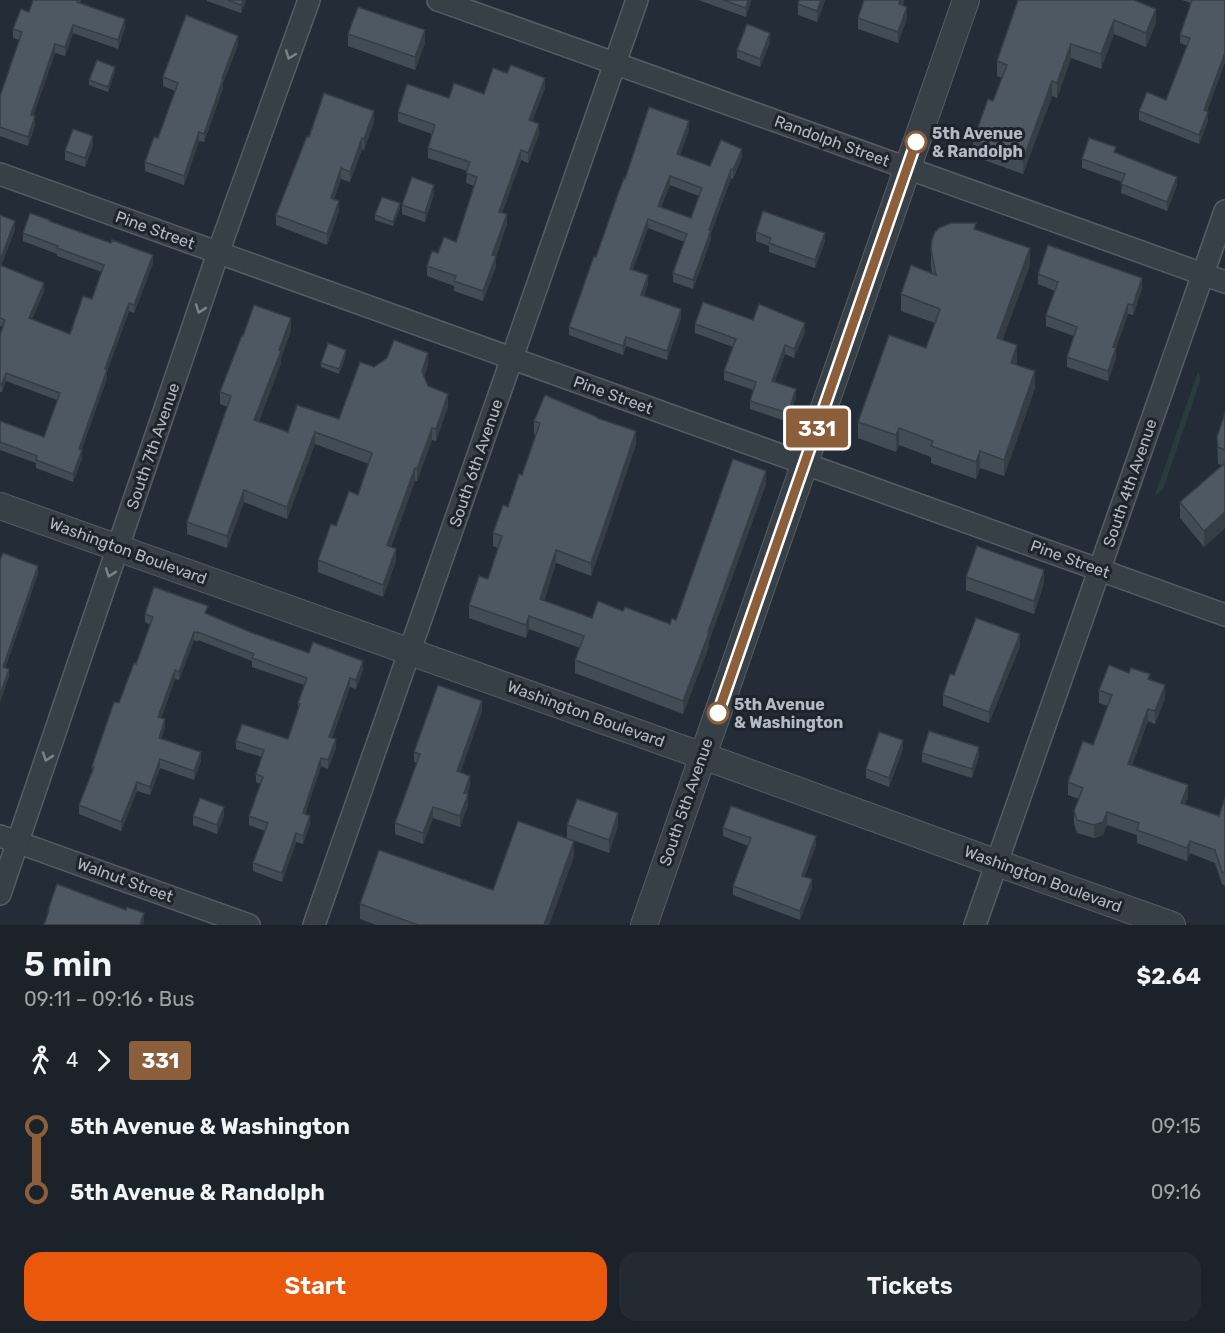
<!DOCTYPE html>
<meta charset="utf-8">
<style>
:root{--surface:#1b2229;--page:#242a31;--text:#f1f3f6;--muted:#a0a4a8;--accent:#ea580c}
body{margin:0;font-family:Rubik,sans-serif;background:var(--page);color:var(--text);height:100vh;display:flex;flex-direction:column;font-size:22px;white-space:nowrap}
*{box-sizing:border-box;margin:0}
p{font-size:20px;color:var(--muted)}
.icon{flex:none;width:33px;height:33px;fill:none;stroke:currentColor;stroke-width:2;stroke-linecap:round;stroke-linejoin:round}
.map{position:relative;height:925px;overflow:hidden}
.sheet{display:flex;flex-direction:column;background:var(--surface);flex:1}
.sheet>*{flex:none}
.badge{padding:0 12px;border-radius:4px;font-size:21px;line-height:39px}
.map>.badge{position:absolute;translate:-50% -50%;box-shadow:0 0 0 3px #fff}
.legs{display:flex;align-items:center;gap:9px;height:66px;padding:0 24px;font-size:20px}
.legs p{margin-inline-start:auto}
.summary{display:flex;align-items:center;justify-content:space-between;height:102px;padding:0 24px}
h1{font-size:33px;font-weight:600;line-height:45px}
.action{display:flex;gap:12px;margin-top:auto;padding:12px 24px}
.action a{flex:1;height:69px;border-radius:18px;background:var(--accent);color:#fff;font-size:24px;font-weight:600;line-height:69px;text-align:center}
.action a+a{background:var(--page);color:var(--text)}
ul{padding:0 24px;list-style:none}
li{display:flex;align-items:center;gap:21px;height:66px;font-size:22px}
li i{display:grid;place-items:center;width:9px;height:100%;margin:0 8px;background:currentColor}
li i::after{content:'';width:15px;height:15px;margin:-8px;border:4px solid;border-radius:50%;background:var(--surface)}
li p{margin-inline-start:auto}
li:first-child i{background:linear-gradient(#0000 50%,currentColor 0)}
li:last-child i{background:linear-gradient(currentColor 50%,#0000 0)}
.map>svg:first-child{display:block}
</style>
<div class="map">
<svg width="1225" height="925" viewBox="0 0 1225 925">
<rect width="100%" height="100%" fill="#242d37"/>
<polygon fill="#293b3a" points="1198,372 1200,375 1200,381 1163,489 1159,493 1155,495"/>
<g fill="none" stroke-linecap="round" stroke-linejoin="round">
<g stroke="#555d65" stroke-width="24">
<g id="minor">
<polyline points="438,0 1225,282"/>
<polyline points="0,174 1225,615"/>
<polyline points="0,836 249,925"/>
<polyline points="0,894 218,253 309,0"/>
<polyline points="314,925 637,0"/>
<polyline points="975,925 1225,211"/>
</g>
</g>
<g stroke="#555d65" stroke-width="28">
<g id="tertiary">
<polyline points="0,506 728,765 997,863 1172,925"/>
<polyline points="644,925 966,0"/>
</g>
</g>
<use href="#minor" stroke="#373f47" stroke-width="21"/>
<use href="#tertiary" stroke="#373f47" stroke-width="26"/>
</g>
<g fill="#424c54" fill-rule="evenodd">
<polygon points="81,0 80,3 125,27 118,49 73,33 65,56 55,53 33,116 35,125 28,146 0,136 0,96 20,40 13,38 13,29 29,12"/>
<polygon points="207,0 246,0 241,13 207,1"/>
<polygon points="698,0 751,0 746,17"/>
<polygon points="799,0 825,0 817,22 798,15 798,4"/>
<polygon points="864,0 904,0 903,5 907,18 898,43 858,29 858,18"/>
<polygon points="1018,0 1156,23 1146,47 1114,34 1101,69 1071,58 1057,98 1052,96 1023,174 973,156 973,141 993,101 1002,78 997,76 997,61"/>
<polygon points="1182,0 1225,0 1225,62 1207,111 1208,121 1199,144 1139,120 1139,111 1166,100 1187,46 1180,43 1180,35 1191,3"/>
<polygon points="348,34 425,43 415,70 348,46"/>
<polygon points="770,42 760,67 737,58 737,50"/>
<polygon points="238,45 223,83 223,88 204,142 199,141 184,185 145,171 145,162 158,138 175,91 163,86 163,77"/>
<polygon points="115,71 108,92 89,85 89,80"/>
<polygon points="545,88 532,121 539,134 528,163 521,160 502,213 507,224 496,256 496,266 483,301 454,291 454,286 427,276 427,266 438,253 456,242 474,186 466,183 467,171 428,158 428,148 432,134 398,122 398,112 449,98"/>
<polygon points="374,122 364,150 362,149 350,182 341,179 334,199 339,211 327,245 276,225 276,215"/>
<path d="M 689,130 L 680,155 L 710,166 L 742,157 L 733,179 L 731,178 L 711,233 L 711,239 L 693,289 L 673,282 L 673,273 L 684,242 L 648,228 L 632,270 L 648,284 L 644,296 L 681,318 L 667,360 L 626,346 L 623,355 L 569,335 L 569,327 L 596,257 L 625,179 ZM 670,185 L 699,196 L 691,218 L 661,207 Z"/>
<polygon points="93,145 85,167 65,160 65,151"/>
<polygon points="1116,152 1177,185 1167,211 1121,193 1122,182 1082,168 1082,159"/>
<polygon points="434,194 425,222 402,214 402,205"/>
<polygon points="400,208 393,226 375,220 375,215"/>
<polygon points="0,215 15,229 1,266 44,291 32,319 70,334 92,299 102,272 57,256 57,254 23,241 23,233 50,221 153,263 134,313 129,311 107,371 107,378 81,450 82,458 73,482 36,468 36,463 0,450 0,421 44,437 57,400 6,381 2,392 0,392 0,335 3,327 0,326"/>
<polygon points="976,229 1030,265 1002,340 1017,362 1016,365 1035,388 1004,476 980,468 976,479 931,463 931,457 899,445 896,452 858,438 858,422 926,348 935,323 901,311 901,294 932,273 931,266 931,249"/>
<polygon points="756,232 825,241 815,268 769,252 769,246 756,241"/>
<polygon points="1038,274 1142,288 1133,315 1128,314 1116,348 1116,358 1108,381 1067,367 1067,357 1074,336 1046,326 1046,315 1055,291 1038,284"/>
<polygon points="753,320 805,332 794,358 785,354 775,381 796,397 788,422 750,409 750,401 754,390 724,380 724,371 733,347 695,333 695,324"/>
<polygon points="291,330 281,358 281,363 259,421 288,432 339,419 374,367 428,365 424,377 428,386 448,406 436,441 432,440 417,481 415,481 391,547 396,561 383,597 318,572 318,560 336,526 358,495 369,464 315,444 287,519 244,502 227,548 187,534 187,522 228,407 220,404 220,392"/>
<polygon points="346,355 339,374 321,367 321,363"/>
<polygon points="1225,413 1225,528 1204,547 1180,518 1180,502 1222,465 1218,464 1217,437"/>
<polygon points="597,419 636,444 607,530 591,576 556,563 544,601 592,618 623,611 670,624 676,620 766,484 709,641 709,646 683,714 575,673 575,660 580,648 529,629 526,638 469,618 469,605 488,579 498,548 493,546 493,533 508,507 522,475 536,435 534,434 534,421"/>
<polygon points="966,577 1044,583 1034,614 966,590"/>
<polygon points="145,614 208,615 250,632 309,653 363,669 356,689 350,687 332,738 336,748 328,769 321,766 305,814 310,824 303,844 296,842 282,882 253,871 253,863 265,831 249,825 249,816 261,784 256,782 256,774 262,757 236,749 236,741 288,739 298,710 298,703 304,685 252,667 252,661 198,640 198,642 194,640 179,680 175,679 161,718 165,727 161,738 201,761 194,780 160,768 150,795 137,791 121,831 79,814 79,805 92,772 92,766 136,664 150,625 145,622"/>
<polygon points="1020,646 989,723 943,706 943,695 954,675"/>
<polygon points="1150,680 1165,698 1155,724 1148,721 1132,765 1188,798 1185,804 1219,816 1225,798 1225,886 1222,884 1215,863 1190,853 1187,861 1137,843 1137,835 1107,825 1103,835 1094,838 1077,833 1074,824 1074,811 1079,799 1068,795 1068,782 1093,745 1108,706 1099,703 1099,690"/>
<polygon points="482,711 460,772 470,786 467,794 468,805 460,827 433,818 423,844 395,834 395,823 417,763 414,762 414,752"/>
<polygon points="903,749 889,787 866,778 866,769"/>
<polygon points="922,753 979,756 972,778 922,762"/>
<polygon points="193,816 224,816 217,834 193,825"/>
<polygon points="567,825 618,826 609,853 570,839 574,856 549,925 376,925 360,919 360,904 493,890 567,838"/>
<polygon points="723,828 816,845 804,877 812,888 800,920 733,895 733,886 748,846 723,836"/>
</g>
<g fill="#363e45">
<polygon points="243,0 246,0 241,13 241,5"/>
<polygon points="748,0 751,0 746,17 746,8"/>
<polygon points="821,0 825,0 817,22 817,11"/>
<polygon points="900,0 904,0 899,15 899,4"/>
<polygon points="907,7 907,18 898,43 898,32"/>
<polygon points="1156,9 1156,23 1146,47 1146,33"/>
<polygon points="125,19 125,27 118,49 118,40"/>
<polygon points="1114,20 1114,34 1101,69 1101,54"/>
<polygon points="73,25 73,33 65,56 65,47"/>
<polygon points="425,30 425,43 415,70 415,57"/>
<polygon points="770,33 770,42 760,67 760,59"/>
<polygon points="238,36 238,45 223,83 223,88 204,142 204,134 222,78"/>
<polygon points="55,44 55,53 31,123 31,115"/>
<polygon points="1071,44 1071,58 1057,98 1057,83"/>
<polygon points="1225,53 1225,62 1204,119 1204,110"/>
<polygon points="115,67 115,71 108,92 108,87"/>
<polygon points="545,78 545,88 529,130 529,120"/>
<polygon points="1052,81 1052,96 1023,174 1023,160"/>
<polygon points="374,111 374,122 364,150 364,139"/>
<polygon points="1208,112 1208,121 1199,144 1199,135"/>
<polygon points="35,116 35,125 28,146 28,137"/>
<polygon points="689,121 689,130 677,163 677,154"/>
<polygon points="539,124 539,134 528,163 528,153"/>
<polygon points="199,132 199,141 184,185 184,176"/>
<polygon points="93,136 93,145 85,167 85,158"/>
<polygon points="362,138 362,149 350,182 350,172"/>
<polygon points="742,149 742,157 733,179 733,170"/>
<polygon points="521,150 521,160 499,222 499,212"/>
<polygon points="341,168 341,179 331,208 331,198"/>
<polygon points="731,169 731,178 711,233 711,239 693,289 693,280 709,230"/>
<polygon points="670,176 670,185 658,215 658,206"/>
<polygon points="1177,177 1177,185 1167,211 1167,202"/>
<polygon points="434,185 434,194 425,222 425,213"/>
<polygon points="339,201 339,211 327,245 327,234"/>
<polygon points="400,203 400,208 393,226 393,222"/>
<polygon points="507,214 507,224 492,265 492,255"/>
<polygon points="648,219 648,228 630,278 630,269"/>
<polygon points="15,221 15,229 0,268 0,260"/>
<polygon points="825,233 825,241 815,268 815,260"/>
<polygon points="1030,248 1030,265 997,355 997,338"/>
<polygon points="153,255 153,263 134,313 134,305"/>
<polygon points="496,256 496,266 483,301 483,291"/>
<polygon points="648,275 648,284 641,304 641,295"/>
<polygon points="1142,278 1142,288 1133,315 1133,305"/>
<polygon points="44,283 44,291 29,326 29,318"/>
<polygon points="129,303 129,311 107,371 107,378 79,457 79,449 105,369"/>
<polygon points="1128,304 1128,314 1116,348 1116,358 1108,381 1108,371 1113,347"/>
<polygon points="681,309 681,318 667,360 667,351"/>
<polygon points="291,318 291,330 281,358 281,363 254,432 254,420"/>
<polygon points="805,323 805,332 794,358 794,349"/>
<polygon points="626,337 626,346 623,355 623,346"/>
<polygon points="785,345 785,354 772,389 772,381"/>
<polygon points="1017,345 1017,362 1011,380 1011,363"/>
<polygon points="346,350 346,355 339,374 339,369"/>
<polygon points="428,353 428,365 422,383 422,371"/>
<polygon points="1035,371 1035,388 1004,476 1004,460"/>
<polygon points="6,373 6,381 2,392 2,384"/>
<polygon points="796,389 796,397 788,422 788,413"/>
<polygon points="448,394 448,406 436,441 436,429"/>
<polygon points="432,428 432,440 417,481 417,469"/>
<polygon points="899,428 899,445 896,452 896,435"/>
<polygon points="636,431 636,444 607,530 591,576 591,563"/>
<polygon points="315,432 315,444 287,519 287,507"/>
<polygon points="82,450 82,458 73,482 73,474"/>
<polygon points="980,451 980,468 976,479 976,462"/>
<polygon points="415,468 415,481 387,558 387,545"/>
<polygon points="766,471 766,484 709,641 709,646 683,714 683,701"/>
<polygon points="244,490 244,502 227,548 227,536"/>
<polygon points="1225,512 1225,528 1204,547 1204,531"/>
<polygon points="396,549 396,561 383,597 383,585"/>
<polygon points="556,550 556,563 540,612 540,599"/>
<polygon points="38,566 38,574 3,675 3,667"/>
<polygon points="1044,570 1044,583 1034,614 1034,601"/>
<polygon points="529,616 529,629 526,638 526,625"/>
<polygon points="194,632 194,640 179,680 179,672"/>
<polygon points="1020,634 1020,646 989,723 989,712"/>
<polygon points="363,661 363,669 356,689 356,680"/>
<polygon points="9,669 9,677 0,703 0,695"/>
<polygon points="175,670 175,679 158,725 158,717"/>
<polygon points="350,678 350,687 329,745 329,737"/>
<polygon points="1165,685 1165,698 1155,724 1155,711"/>
<polygon points="482,701 482,711 457,782 457,771"/>
<polygon points="1148,709 1148,721 1128,776 1128,764"/>
<polygon points="165,719 165,727 159,746 159,738"/>
<polygon points="336,739 336,748 328,769 328,760"/>
<polygon points="903,740 903,749 889,787 889,778"/>
<polygon points="979,747 979,756 972,778 972,769"/>
<polygon points="201,752 201,761 194,780 194,771"/>
<polygon points="321,758 321,766 303,821 303,813"/>
<polygon points="160,759 160,768 150,795 150,787"/>
<polygon points="470,776 470,786 464,803 464,793"/>
<polygon points="137,782 137,791 121,831 121,822"/>
<polygon points="1188,785 1188,798 1181,815 1181,803"/>
<polygon points="468,794 468,805 460,827 460,816"/>
<polygon points="224,807 224,816 217,834 217,825"/>
<polygon points="433,807 433,818 423,844 423,833"/>
<polygon points="1107,812 1107,825 1103,835 1094,838 1094,825"/>
<polygon points="618,813 618,826 609,853 609,840"/>
<polygon points="310,816 310,824 303,844 303,836"/>
<polygon points="296,833 296,842 282,882 282,873"/>
<polygon points="816,836 816,845 802,884 802,876"/>
<polygon points="574,841 574,856 549,925 544,925"/>
<polygon points="1190,841 1190,853 1187,861 1187,848"/>
<polygon points="812,879 812,888 800,920 800,911"/>
<polygon points="144,913 144,922 143,925 140,925"/>
</g>
<g fill="#4d5862" stroke="#363e45" stroke-width="1.5" fill-rule="evenodd">
<polygon points="33,0 78,0 77,2 125,19 118,40 73,25 65,47 55,44 31,115 35,116 28,137 0,127 0,96 22,32 13,29 21,9 29,12"/>
<polygon points="228,0 243,0 241,5"/>
<polygon points="723,0 748,0 746,8"/>
<polygon points="799,0 821,0 817,11 798,4"/>
<polygon points="864,0 900,0 899,4 907,7 898,32 858,18"/>
<polygon points="1018,0 1134,0 1156,9 1146,33 1114,20 1101,54 1071,44 1057,83 1052,81 1023,160 973,141 988,99 993,101 1007,65 997,61"/>
<polygon points="1192,0 1225,0 1225,53 1204,110 1208,112 1199,135 1139,111 1147,92 1166,100 1190,38 1180,35"/>
<polygon points="358,7 425,30 415,57 348,34"/>
<polygon points="186,15 238,36 222,78 223,79 204,134 199,132 184,176 145,162 154,137 158,138 178,83 163,77"/>
<polygon points="747,24 770,33 760,59 737,50"/>
<polygon points="97,60 115,67 108,87 89,80"/>
<polygon points="511,65 545,78 529,120 539,124 528,153 521,150 499,212 507,214 492,255 496,256 483,291 454,281 456,276 427,266 432,251 438,253 444,237 456,242 477,177 466,173 470,162 428,148 435,125 398,112 407,84 449,98 454,83 484,94 493,68 507,73"/>
<polygon points="324,93 374,111 364,139 362,138 350,172 341,168 331,198 339,201 327,234 276,215 307,136 309,137"/>
<path d="M 649,107 L 689,121 L 677,154 L 710,166 L 721,140 L 742,149 L 733,170 L 731,169 L 709,230 L 711,230 L 693,280 L 673,273 L 687,234 L 648,219 L 630,269 L 648,275 L 641,295 L 681,309 L 667,351 L 626,337 L 623,346 L 569,327 L 594,256 L 596,257 L 618,194 L 624,178 L 625,179 ZM 670,176 L 702,188 L 691,218 L 658,206 Z"/>
<polygon points="73,129 93,136 85,158 65,151"/>
<polygon points="1089,138 1116,147 1114,152 1177,177 1167,202 1121,184 1125,174 1082,159"/>
<polygon points="412,177 434,185 425,213 402,205"/>
<polygon points="382,197 400,203 393,222 375,215"/>
<polygon points="763,211 825,233 815,260 769,243 771,238 756,232"/>
<polygon points="30,213 50,220 49,221 111,243 112,240 153,255 134,305 129,303 105,369 107,370 79,449 82,450 73,474 36,460 37,456 0,442 0,421 44,437 60,393 6,373 2,384 0,384 0,335 5,320 0,318 0,265 44,283 29,318 70,334 83,296 92,299 104,265 57,248 58,246 23,233"/>
<polygon points="0,215 15,221 0,260"/>
<polygon points="951,223 976,223 974,229 1030,248 997,338 1017,345 1011,363 1035,371 1004,460 980,451 976,462 931,446 933,441 899,428 896,435 858,422 889,335 926,348 940,309 901,294 911,265 936,275 931,249 932,239 935,232 939,228"/>
<polygon points="1048,245 1142,278 1133,305 1128,304 1113,347 1116,348 1108,371 1067,357 1077,327 1046,315 1058,282 1038,274"/>
<polygon points="703,302 753,320 759,304 805,323 794,349 785,345 772,381 796,389 788,413 750,401 756,382 724,371 736,339 695,324"/>
<polygon points="254,305 291,318 279,350 281,351 254,420 288,432 297,405 339,419 360,362 374,367 387,358 394,340 428,353 422,371 428,386 448,394 436,429 432,428 417,469 415,468 387,545 396,549 383,585 318,560 331,524 336,526 349,491 358,495 372,453 315,432 287,507 244,490 227,536 187,522 231,396 220,392 242,335 243,336"/>
<polygon points="328,343 346,350 339,369 321,363"/>
<polygon points="545,395 597,417 597,418 636,431 607,517 591,563 556,550 540,599 592,618 598,601 623,611 625,607 670,624 672,618 676,620 733,459 766,471 708,632 709,633 683,701 575,660 584,636 529,616 526,625 469,605 479,576 488,579 502,536 493,533 503,505 508,507 519,474 522,475 540,423 534,421"/>
<polygon points="1225,413 1225,450 1218,447 1217,437"/>
<polygon points="1225,463 1225,512 1204,531 1180,502"/>
<polygon points="977,546 1044,570 1034,601 966,577"/>
<polygon points="3,553 38,566 3,667 9,669 0,695 0,560"/>
<polygon points="154,587 208,606 205,613 250,632 309,653 313,642 363,661 356,680 350,678 329,737 336,739 328,760 321,758 303,813 310,816 303,836 296,833 282,873 253,863 268,823 249,816 263,777 256,774 264,750 236,741 242,724 288,739 300,704 298,703 307,678 252,658 254,654 198,632 198,633 194,632 179,672 175,670 158,717 165,719 159,738 201,752 194,771 160,759 150,787 137,782 121,822 79,805 94,767 92,766 114,702 119,703 134,663 136,664 153,617 145,614"/>
<polygon points="976,618 1020,634 989,712 943,695 950,674 954,675"/>
<polygon points="1109,665 1129,673 1131,668 1150,674 1148,679 1165,685 1155,711 1148,709 1128,764 1188,785 1181,803 1219,816 1225,798 1225,873 1222,872 1215,850 1190,841 1187,848 1137,830 1139,823 1107,812 1103,822 1094,825 1077,820 1074,811 1083,788 1068,782 1083,741 1093,745 1112,695 1099,690"/>
<polygon points="438,685 482,701 457,771 470,776 464,793 468,794 460,816 433,807 423,833 395,823 420,754 414,752"/>
<polygon points="929,731 979,747 972,769 922,753"/>
<polygon points="879,732 903,740 889,778 866,769"/>
<polygon points="200,798 224,807 217,825 193,816"/>
<polygon points="577,799 618,813 609,840 567,825"/>
<polygon points="731,806 816,836 802,876 812,879 800,911 733,886 751,838 723,828"/>
<polygon points="518,821 574,841 544,925 418,925 360,904 379,850 493,890"/>
<polygon points="57,884 126,910 127,907 144,913 140,925 44,925 49,910 48,910"/>
</g>
<defs><path id="oneway-chevron" d="M-2-3.5L2.5 0L-2 3.5" fill="none" stroke-width="1.6" stroke-linecap="round" stroke-linejoin="round" transform="scale(1.5)"/></defs>
<g stroke="#7b838b">
<use href="#oneway-chevron" transform="translate(290 55) rotate(110)"/>
<use href="#oneway-chevron" transform="translate(200 309) rotate(109)"/>
<use href="#oneway-chevron" transform="translate(110 573) rotate(109)"/>
<use href="#oneway-chevron" transform="translate(47 757) rotate(109)"/>
</g>
<g fill="none" stroke-linecap="round" stroke-linejoin="round">
<g stroke="#fff" stroke-width="14">
<polyline id="line-1" points="718,713 916,142"/>
</g>
<use href="#line-1" stroke="#8b5e3c" stroke-width="9"/>
</g>
<g fill="#fff" stroke="#8b5e3c" stroke-width="3">
<circle cx="916" cy="142" r="10"/>
<circle cx="718" cy="713" r="10"/>
</g>
<g text-anchor="middle" dominant-baseline="central" stroke-width="6" stroke-linejoin="round" paint-order="stroke">
<g font-size="16" font-weight="bold" fill="#b2bac3" stroke="#1d242c" text-anchor="start">
<text x="932" y="133">5th Avenue<tspan x="932" dy="18">&amp; Randolph</tspan></text>
<text x="734" y="704">5th Avenue<tspan x="734" dy="18">&amp; Washington</tspan></text>
</g>
<g font-size="16" fill="#b2bac3" stroke="#1d242c">
<text transform="translate(832 141) rotate(20)">Randolph Street</text>
<text transform="translate(155 230) rotate(20)">Pine Street</text>
<text transform="translate(613 395) rotate(20)">Pine Street</text>
<text transform="translate(153 446) rotate(-71)">South 7th Avenue</text>
<text transform="translate(476 463) rotate(-71)">South 6th Avenue</text>
<text transform="translate(1130 483) rotate(-71)">South 4th Avenue</text>
<text transform="translate(128 551) rotate(20)">Washington Boulevard</text>
<text transform="translate(1070 559) rotate(20)">Pine Street</text>
<text transform="translate(586 714) rotate(20)">Washington Boulevard</text>
<text transform="translate(686 802) rotate(-71)">South 5th Avenue</text>
<text transform="translate(1043 879) rotate(20)">Washington Boulevard</text>
<text transform="translate(125 880) rotate(20)">Walnut Street</text>
</g>
</g>
</svg>
<b class="badge" style="left:817px;top:428px;background:#8b5e3c;color:#fff">331</b>
</div>
<section class="sheet">
<div class="summary"><div><h1>5 min</h1><p>09:11 – 09:16 · Bus</p></div><b>$2.64</b></div>
<div class="legs"><svg class="icon" aria-label="walk" viewBox="0 0 24 24"><circle cx="13" cy="4" r="2"/><path d="M13 8l-2 6 4 7M11 14l-3 7M7 12l3-4h3l4 4"/></svg>4<svg class="icon" aria-label="forward" viewBox="0 0 24 24"><path d="M9 5l7 7-7 7"/></svg><b class="badge" style="background:#8b5e3c;color:#fff">331</b></div>
<ul>
<li><i style="color:#8b5e3c"></i><b>5th Avenue &amp; Washington</b><p>09:15</p></li>
<li><i style="color:#8b5e3c"></i><b>5th Avenue &amp; Randolph</b><p>09:16</p></li>
</ul>
<div class="action"><a>Start</a><a>Tickets</a></div>
</section>
